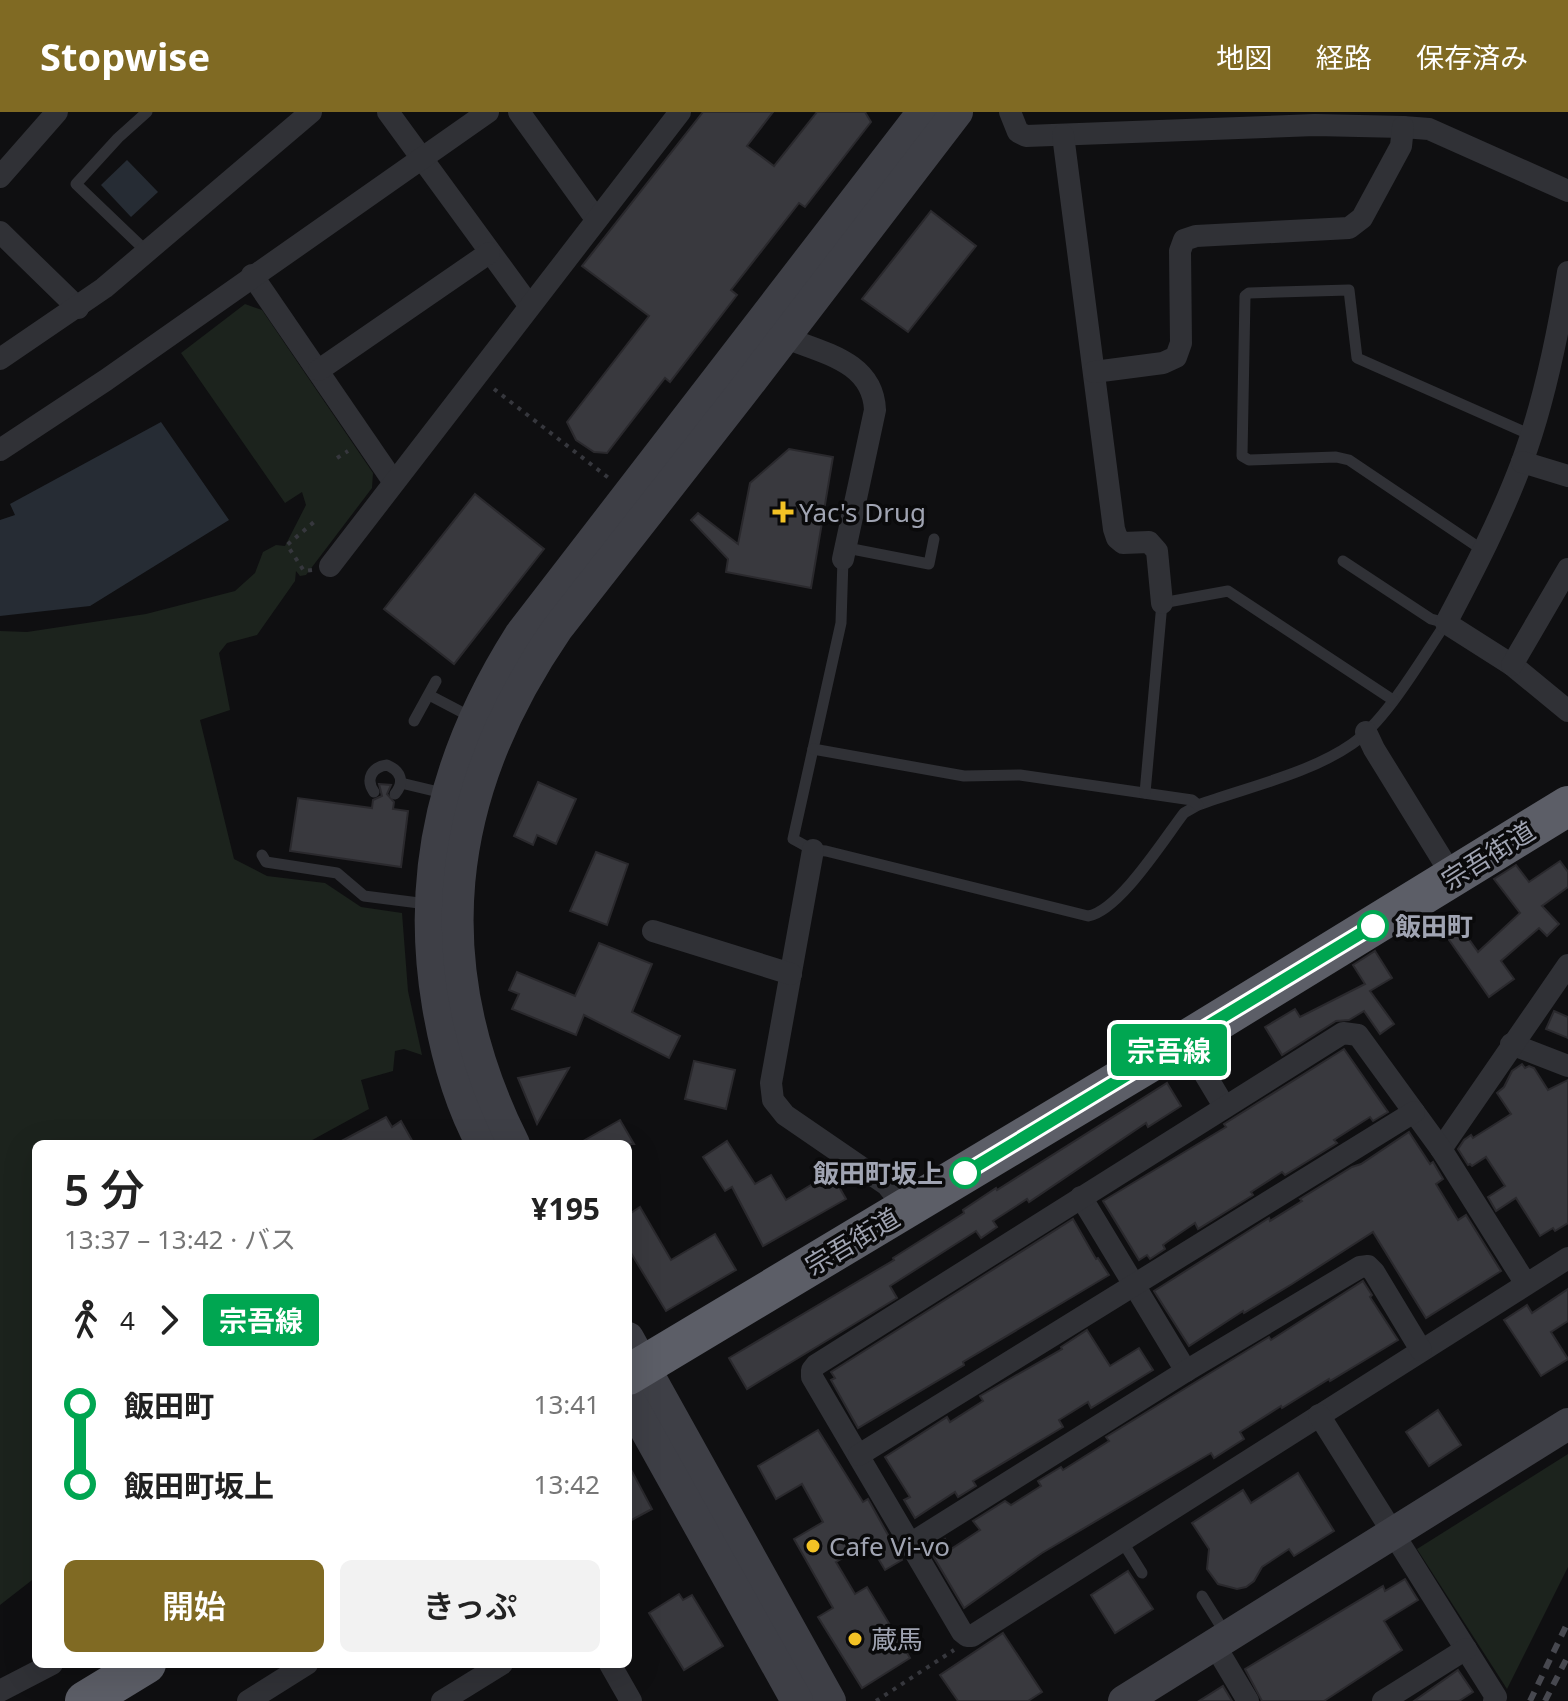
<!DOCTYPE html>
<html lang="ja">
<meta charset="utf-8">
<style>
:root{--surface:#fff;--page:#f2f2f2;--text:#222;--muted:#767676;--accent:#806a23}
body{margin:0;font-family:"Noto Sans","Noto Sans JP",sans-serif;background:var(--page);color:var(--text);height:100vh;display:flex;flex-direction:column;font-size:30px;white-space:nowrap}
*{box-sizing:border-box;margin:0}
p{font-size:26px;color:var(--muted)}
.icon{flex:none;width:44px;height:44px;fill:none;stroke:currentColor;stroke-width:2;stroke-linecap:round;stroke-linejoin:round}
.map{position:relative;flex:1;overflow:hidden}
.details{position:absolute;left:32px;top:1028px;width:600px;height:528px;display:flex;flex-direction:column;background:var(--surface);border-radius:12px;box-shadow:0 8px 32px #0002}
.details>*{flex:none}
.badge{padding:0 16px;border-radius:6px;font-size:28px;line-height:52px}
.map>.badge{position:absolute;translate:-50% -50%;box-shadow:0 0 0 4px #fff}
.legs{display:flex;align-items:center;gap:12px;height:88px;padding:0 32px;font-size:26px}
.legs p{margin-inline-start:auto}
.overview{display:flex;align-items:center;justify-content:space-between;height:136px;padding:0 32px}
h1{font-size:44px;font-weight:600;line-height:60px}
.primary-button{display:flex;gap:16px;margin-top:auto;padding:16px 32px}
.primary-button a{flex:1;height:92px;border-radius:12px;background:var(--accent);color:#fff;font-size:32px;font-weight:600;line-height:92px;text-align:center}
.primary-button a+a{background:var(--page);color:var(--text)}
ul{padding:0 32px;list-style:none}
li{display:flex;align-items:center;gap:28px;height:80px;font-size:30px}
li i{display:grid;place-items:center;width:12px;height:100%;margin:0 10px;background:currentColor}
li i::after{content:'';width:20px;height:20px;margin:-10px;border:6px solid;border-radius:50%;background:var(--surface)}
li p{margin-inline-start:auto}
li:first-child i{background:linear-gradient(#0000 50%,currentColor 0)}
li:last-child i{background:linear-gradient(currentColor 50%,#0000 0)}
header{display:flex;align-items:center;gap:48px;box-sizing:border-box;height:112px;padding:0 40px;background:var(--accent);color:#fff}
header strong{font-size:38px}
nav{display:flex;gap:44px;margin-inline-start:auto;font-size:28px}
.map>svg:first-child{display:block}
</style>
<header>
<strong>Stopwise</strong>
<nav><a>地図</a><a>経路</a><a>保存済み</a></nav>
</header>
<div class="map">
<svg width="1568" height="1589" viewBox="0 0 1568 1589">
<rect width="100%" height="100%" fill="#0f0f11"/>
<g fill="#1c231d">
<polygon points="245,192 262,198 373,361 372,376 306,463 300,464 296,459 295,469 257,523 227,531 219,541 230,598 200,608 234,747 267,764 325,771 361,795 402,801 408,879 422,943 404,937 395,939 393,959 361,968 369,997 305,1032 36,1032 36,1465 0,1493 0,519 27,520 146,502 235,479 255,461 263,440 276,433 285,434 306,393 302,380 285,391 181,241"/>
<polygon points="1568,1342 1568,1455 1507,1577 1417,1437"/>
</g>
<g fill="#262c34">
<polygon points="127,48 158,80 131,105 101,73"/>
<polygon points="161,310 229,408 90,494 0,504 0,408 15,403 10,392"/>
</g>
<g fill="#39393e" stroke="#2a292d" stroke-width="2">
<polygon points="703,0 773,0 747,34 774,54 817,0 865,0 871,10 805,95 799,91 731,178 737,183 670,270 665,266 607,341 594,340 576,328 567,310 649,204 582,154"/>
<polygon points="931,99 976,134 908,220 862,187"/>
<polygon points="789,337 833,345 811,476 726,460 728,447 691,408 698,401 738,432 750,371"/>
<polygon points="475,382 544,437 454,552 384,497"/>
<polygon points="538,670 576,687 556,732 537,723 533,733 514,724"/>
<polygon points="379,672 391,673 387,682 394,690 393,697 408,699 401,755 290,739 298,686 372,696 373,688 382,684"/>
<polygon points="596,740 628,752 607,813 570,799"/>
<polygon points="1560,749 1568,760 1568,775 1542,794 1559,812 1547,824 1539,816 1501,849 1514,867 1489,885 1440,815 1453,805 1478,840 1520,801 1494,767 1516,753 1529,770"/>
<polygon points="599,831 652,852 632,900 680,924 669,946 584,903 576,923 512,897 519,882 509,878 517,860 575,884"/>
<polygon points="1375,839 1392,866 1370,879 1394,912 1380,922 1364,899 1349,908 1336,909 1282,943 1265,915 1295,897 1300,905 1365,872 1353,853"/>
<polygon points="1554,899 1568,905 1568,926 1546,917"/>
<polygon points="1344,937 1388,1000 1373,1009 1370,1005 1334,1028 1337,1031 1285,1063 1282,1060 1251,1080 1253,1083 1198,1117 1195,1111 1167,1130 1163,1133 1165,1137 1150,1147 1147,1143 1139,1148 1103,1089 1226,1015 1224,1012"/>
<polygon points="694,949 735,958 726,997 685,987"/>
<polygon points="1522,952 1525,956 1529,954 1534,956 1548,978 1568,968 1568,1111 1555,1119 1553,1116 1540,1124 1516,1086 1496,1099 1488,1085 1505,1074 1486,1045 1472,1054 1470,1052 1468,1053 1458,1037 1464,1028 1471,1023 1473,1026 1511,1002 1497,981 1504,975 1512,959"/>
<polygon points="569,956 537,1012 518,966"/>
<polygon points="1167,971 1181,994 1148,1015 1146,1011 1029,1090 1027,1087 993,1109 997,1115 981,1126 976,1119 890,1174 897,1186 747,1277 729,1246 894,1148 893,1146 964,1101 963,1098 996,1076 997,1078"/>
<polygon points="386,1005 392,1015 401,1009 414,1032 336,1032"/>
<polygon points="620,1008 634,1032 578,1032"/>
<polygon points="1409,1020 1430,1052 1433,1050 1443,1067 1436,1072 1458,1108 1466,1103 1501,1159 1426,1206 1373,1120 1292,1172 1244,1201 1243,1199 1189,1234 1154,1179 1269,1106 1270,1109 1302,1089 1300,1087 1352,1055 1361,1052"/>
<polygon points="727,1029 755,1072 771,1063 786,1088 831,1061 846,1087 763,1134 732,1075 725,1079 703,1045"/>
<polygon points="640,1095 671,1148 715,1122 736,1158 666,1199 628,1136 628,1103"/>
<polygon points="1073,1107 1096,1147 1098,1146 1109,1163 963,1250 964,1253 858,1316 831,1268 835,1266 831,1260"/>
<polygon points="1363,1169 1372,1183 1370,1185 1398,1228 1330,1269 1329,1267 1282,1296 1281,1294 1240,1320 1244,1327 1214,1346 1211,1341 1042,1441 964,1496 929,1437 945,1427 951,1437 980,1418 973,1409 1005,1389 1011,1393 1041,1374 1038,1369 1061,1355 1063,1358 1109,1329 1106,1325 1269,1225 1271,1228"/>
<polygon points="1568,1177 1568,1209 1551,1220 1568,1247 1541,1264 1504,1208 1527,1193 1532,1201"/>
<polygon points="1087,1218 1110,1254 1139,1236 1153,1258 1091,1296 1088,1290 1059,1308 1063,1315 973,1369 976,1374 958,1385 955,1380 915,1406 904,1388 910,1385 885,1345 947,1305 950,1310 983,1289 980,1284 1062,1237 1061,1235"/>
<polygon points="1438,1298 1461,1333 1429,1354 1406,1320"/>
<polygon points="818,1318 863,1390 868,1387 902,1448 885,1458 869,1431 836,1450 855,1482 867,1475 910,1546 862,1576 818,1505 833,1496 794,1427 823,1410 802,1372 776,1387 758,1354"/>
<polygon points="628,1352 652,1397 628,1410"/>
<polygon points="1298,1361 1334,1419 1294,1444 1289,1437 1262,1455 1254,1469 1246,1475 1237,1477 1218,1472 1207,1457 1209,1437 1192,1411 1243,1378 1251,1391"/>
<polygon points="1128,1459 1153,1497 1115,1521 1091,1483"/>
<polygon points="1405,1467 1418,1488 1384,1509 1402,1538 1324,1589 1262,1589 1245,1557 1383,1474 1385,1479"/>
<polygon points="679,1482 683,1488 692,1483 723,1534 684,1558 649,1501"/>
<polygon points="1003,1521 1042,1580 1028,1589 958,1589 940,1563"/>
<polygon points="1458,1558 1473,1580 1459,1589 1414,1589"/>
<polygon points="1223,1574 1232,1589 1199,1589"/>
</g>
<g fill="none" stroke-linecap="round" stroke-linejoin="round">
<g stroke="#36373d" stroke-width="4" stroke-dasharray="4 6" stroke-linecap="butt">
<polyline points="494,277 610,367"/>
<polyline points="337,346 348,339"/>
<polyline points="312,458 304,459 287,433 314,410"/>
<polyline points="876,1589 954,1538"/>
</g>
<g stroke="#303136" stroke-width="11">
<polyline points="146,139 76,72 118,26 147,0"/>
<polyline points="847,436 929,452 934,427"/>
<polyline points="1484,439 1349,348 1336,345 1249,348 1242,344 1245,184 1249,181 1349,178 1357,246 1531,323"/>
<path d="M 843,447 L 841,511 L 793,727 L 813,738 L 826,739 L 1088,804 C 1119,799 1164,727 1184,701 L 1198,693 C 1247,675 1309,662 1352,632 C 1387,608 1422,546 1446,511 L 1431,507 L 1343,449"/>
<polyline points="429,583 473,606"/>
<polyline points="414,609 436,569"/>
<polyline points="813,637 964,664 1020,663 1192,688 1198,693"/>
<polyline points="401,671 447,682"/>
<path d="M 374,680 C 365,667 372,655 387,653 C 401,659 405,670 395,682"/>
<polyline points="1145,681 1162,491 1228,479 1393,588"/>
<polyline points="262,743 266,750 337,761 364,784 427,792"/>
<polyline points="1122,1429 1142,1461"/>
<polyline points="1202,1484 1227,1524"/>
</g>
<g stroke="#303136" stroke-width="22">
<polyline points="388,0 529,193"/>
<polyline points="519,0 596,107"/>
<polyline points="1010,0 1018,20 1026,24 1315,13 1403,15 1429,17 1568,79"/>
<polyline points="1063,23 1114,417 1117,426 1123,431 1149,430 1157,439 1162,491"/>
<polyline points="0,65 57,0"/>
<polyline points="0,120 78,196"/>
<path d="M 1568,160 C 1558,222 1544,291 1522,350 C 1501,406 1474,458 1446,511 L 1512,553 L 1568,599"/>
<polyline points="252,163 393,369"/>
<path d="M 784,225 C 822,241 873,249 875,298 L 843,447"/>
<polyline points="0,247 104,176 311,0"/>
<polyline points="319,258 489,141"/>
<polyline points="1094,260 1163,251 1176,245 1181,231 1180,139 1184,128 1196,124 1349,116 1362,106 1401,34 1403,15"/>
<polyline points="0,338 106,268 488,0"/>
<polyline points="1522,350 1568,364"/>
<polyline points="330,454 680,0"/>
<polyline points="1512,553 1568,457"/>
<polyline points="1366,620 1374,637 1453,765"/>
<polyline points="813,738 771,971 773,988 785,1003 887,1073 906,1097"/>
<polyline points="653,819 791,862"/>
<polyline points="1185,929 1224,994"/>
<polyline points="1511,932 1568,954"/>
<polyline points="1441,1037 1568,853"/>
<polyline points="1081,1085 1186,1259"/>
<polyline points="1526,1172 1441,1037 1358,923 1343,921 816,1253 812,1258 812,1265 962,1520 967,1524 972,1524 1568,1146"/>
<polyline points="1319,1303 1496,1585 1494,1589"/>
<polyline points="859,1343 1414,1000"/>
<polyline points="910,1432 1186,1259 1360,1155 1368,1154 1374,1160 1421,1238"/>
<polyline points="1214,1532 1248,1589"/>
<polyline points="610,1552 631,1589"/>
<polyline points="0,1579 52,1552"/>
<polyline points="248,1589 307,1552"/>
<polyline points="442,1589 502,1552"/>
<polyline points="1383,1589 1466,1537"/>
</g>
<g stroke="#3e3f46" stroke-width="32">
<path d="M 482,1032 C 459,990 446,941 438,894 C 415,758 447,638 520,523 L 923,0"/>
<path d="M 514,1032 C 424,852 444,682 557,517 L 741,282 L 957,0"/>
<polyline points="628,1226 830,1589"/>
<polyline points="628,1286 797,1589"/>
<polyline points="1124,1589 1568,1312"/>
</g>
<g stroke="#5c5e67" stroke-width="40">
<polyline points="628,1263 1185,929 1568,694"/>
<polyline points="85,1589 146,1552"/>
</g>
<g stroke="#47484f" stroke-width="6" stroke-dasharray="10 8" stroke-linecap="butt">
<polyline points="1530,1589 1568,1510"/>
<polyline points="1545,1589 1568,1544"/>
</g>
</g>
<g fill="none" stroke-linecap="round" stroke-linejoin="round">
<g stroke="#fff" stroke-width="18">
<polyline id="line-1" points="965,1061 1373,814"/>
</g>
<use href="#line-1" stroke="#00a651" stroke-width="12"/>
</g>
<g fill="#f3c225" stroke="#0a0a0b" stroke-width="3">
<path d="M779 388h8v8h8v8h-8v8h-8v-8h-8v-8h8z"/>
<circle cx="813" cy="1434" r="8"/>
<circle cx="855" cy="1527" r="8"/>
</g>
<g fill="#fff" stroke="#00a651" stroke-width="4">
<circle cx="1373" cy="814" r="14"/>
<circle cx="965" cy="1061" r="14"/>
</g>
<g text-anchor="middle" dominant-baseline="central" stroke-width="7" stroke-linejoin="round" paint-order="stroke">
<g font-size="26" fill="#a0a4b2" stroke="#0a0a0b" text-anchor="start">
<text x="799" y="400">Yac's Drug</text>
<text x="829" y="1434">Cafe Vi-vo</text>
<text x="871" y="1527">蔵馬</text>
</g>
<g font-size="26" fill="#a0a4b2" stroke="#0a0a0b">
<text transform="translate(1488 743) rotate(-32)">宗吾街道</text>
<text transform="translate(852 1129) rotate(-31)">宗吾街道</text>
</g>
<g font-size="26" font-weight="bold" fill="#a0a4b2" stroke="#0a0a0b" text-anchor="start">
<text x="1395" y="814">飯田町</text>
<text x="943" y="1061" text-anchor="end">飯田町坂上</text>
</g>
</g>
</svg>
<b class="badge" style="left:1169px;top:938px;background:#00a651;color:#fff">宗吾線</b>
<section class="details">
<div class="overview"><div><h1>5 分</h1><p>13:37 – 13:42 · バス</p></div><b>¥195</b></div>
<div class="legs"><svg class="icon" aria-label="walk" viewBox="0 0 24 24"><circle cx="13" cy="4" r="2"/><path d="M13 8l-2 6 4 7M11 14l-3 7M7 12l3-4h3l4 4"/></svg>4<svg class="icon" aria-label="forward" viewBox="0 0 24 24"><path d="M9 5l7 7-7 7"/></svg><b class="badge" style="background:#00a651;color:#fff">宗吾線</b></div>
<ul>
<li><i style="color:#00a651"></i><b>飯田町</b><p>13:41</p></li>
<li><i style="color:#00a651"></i><b>飯田町坂上</b><p>13:42</p></li>
</ul>
<div class="primary-button"><a>開始</a><a>きっぷ</a></div>
</section>
</div>
